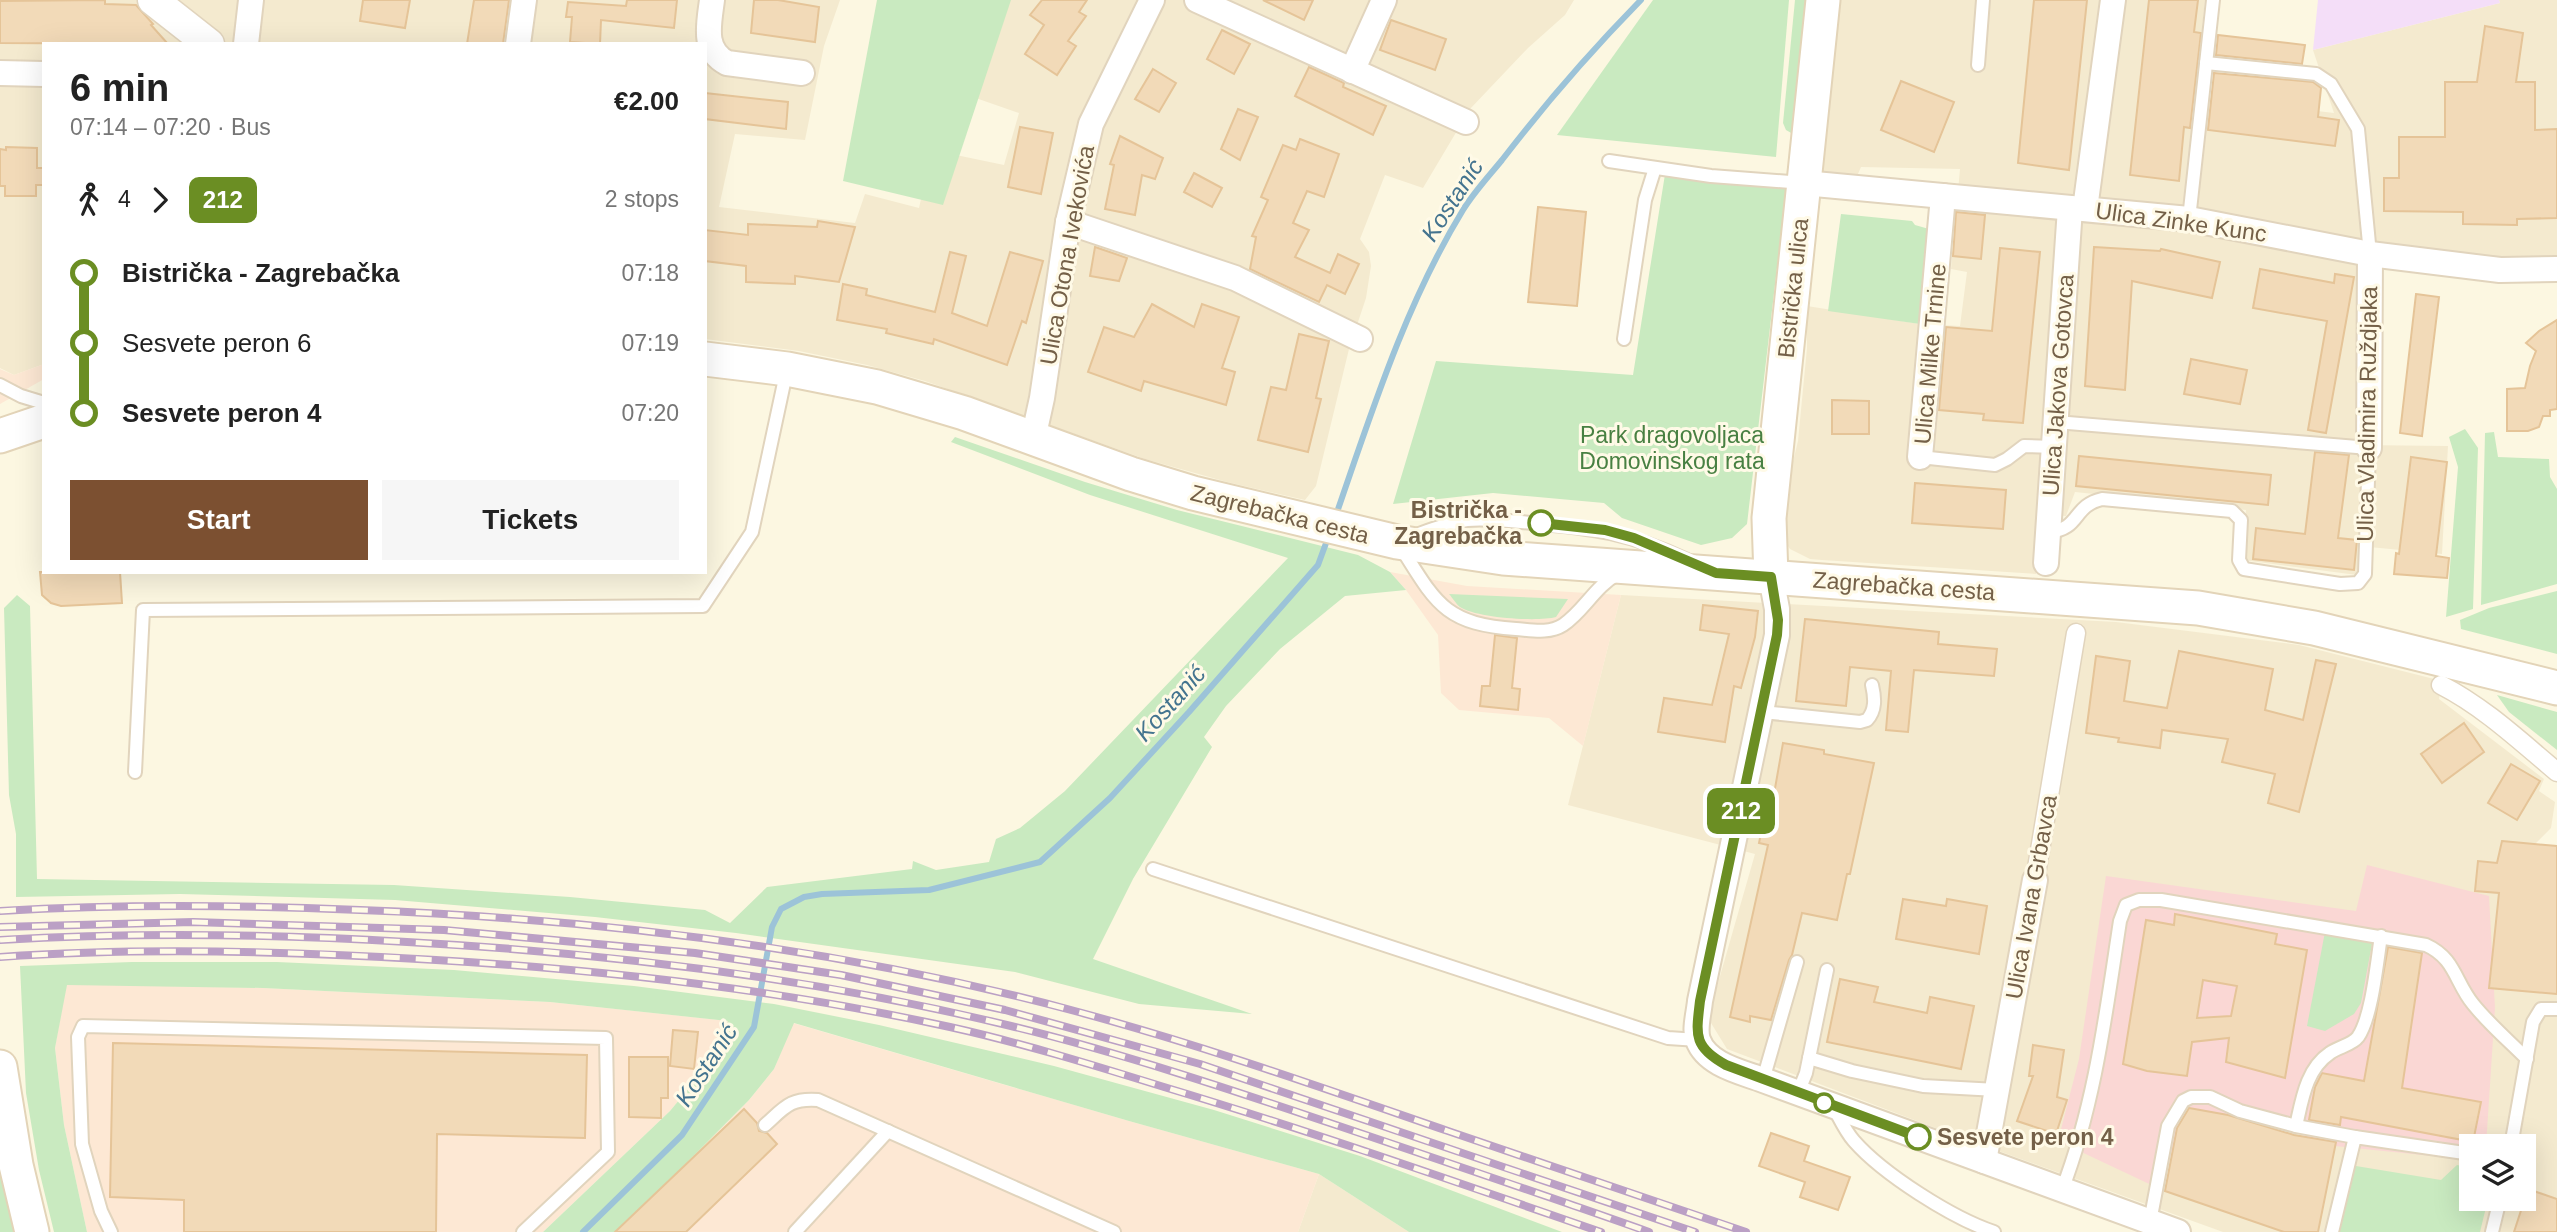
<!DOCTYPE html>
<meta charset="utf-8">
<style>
:root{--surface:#fff;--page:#f6f6f6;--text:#222;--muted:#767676;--accent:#7c5031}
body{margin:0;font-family:Helvetica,sans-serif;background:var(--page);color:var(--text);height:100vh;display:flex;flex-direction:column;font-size:26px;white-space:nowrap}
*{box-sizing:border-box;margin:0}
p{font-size:23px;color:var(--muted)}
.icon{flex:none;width:38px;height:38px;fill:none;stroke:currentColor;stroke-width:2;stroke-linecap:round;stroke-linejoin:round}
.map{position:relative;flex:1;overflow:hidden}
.sheet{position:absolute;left:42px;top:42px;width:665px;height:532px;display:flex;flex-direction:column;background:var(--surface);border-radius:0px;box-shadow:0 7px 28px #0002}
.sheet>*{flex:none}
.badge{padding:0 14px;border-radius:10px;font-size:24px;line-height:46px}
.controls{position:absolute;left:2459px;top:1134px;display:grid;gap:14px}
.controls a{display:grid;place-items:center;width:77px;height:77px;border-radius:0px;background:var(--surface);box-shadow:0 7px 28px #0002;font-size:35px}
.map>.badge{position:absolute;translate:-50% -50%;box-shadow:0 0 0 4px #fff}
.legs{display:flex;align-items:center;gap:10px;height:77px;padding:0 28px;font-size:23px}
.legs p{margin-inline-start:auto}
.summary{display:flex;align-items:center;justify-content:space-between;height:119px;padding:0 28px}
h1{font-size:38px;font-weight:700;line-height:52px}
.button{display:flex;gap:14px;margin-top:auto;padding:14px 28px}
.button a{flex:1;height:80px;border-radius:0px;background:var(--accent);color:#fff;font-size:28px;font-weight:700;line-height:80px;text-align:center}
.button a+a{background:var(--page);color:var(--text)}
ul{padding:0 28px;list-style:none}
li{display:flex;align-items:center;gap:24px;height:70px;font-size:26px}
li i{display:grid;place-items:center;width:10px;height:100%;margin:0 9px;background:currentColor}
li i::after{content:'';width:18px;height:18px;margin:-9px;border:5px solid;border-radius:50%;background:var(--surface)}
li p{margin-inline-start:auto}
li:first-child i{background:linear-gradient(#0000 50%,currentColor 0)}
li:last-child i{background:linear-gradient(currentColor 50%,#0000 0)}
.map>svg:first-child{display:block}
</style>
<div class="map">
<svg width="2557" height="1232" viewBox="0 0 2557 1232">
<rect width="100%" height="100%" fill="#fcf7e1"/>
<g fill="#f4eacf" fill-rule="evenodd">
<polygon points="0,0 140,0 195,44 44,44 44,364 14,375 0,368"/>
<polygon points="169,0 840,0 824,46 805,140 735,134 719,207 855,223 865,194 919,208 932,150 1004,165 1019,113 970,96 1004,0 1574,0 1565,15 1528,48 1470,109 1423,188 1385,175 1360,239 1369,252 1371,266 1366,298 1349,349 1316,486 1305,500 1227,482 1145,459 925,381 867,365 799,351 705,339 705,44 224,44"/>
<polygon points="1833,0 2205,0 2195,96 2334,113 2313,50 2500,3 2499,0 2557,0 2557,259 2514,259 2456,254 2362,241 2359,445 2448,446 2442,554 2359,546 2357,575 2243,560 2246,510 2075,492 2066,516 2040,515 2036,574 1822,560 1810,559 1790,549 1783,539 1788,482 1798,441 1807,348 1807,306 1920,324 1960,326 1967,272 1951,269 1960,169 1861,167 1854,183 1821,173"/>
<path d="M 1621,595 L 2116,622 L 2299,645 L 2442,681 L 2439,699 L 2544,779 L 2539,791 L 2555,802 L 2551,828 L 2535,844 L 2557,846 L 2557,1232 L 2223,1232 L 1938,1129 L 1727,1049 L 1711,1023 L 1710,1011 L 1755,854 L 1568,805 ZM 2471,1146 L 2524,1146 L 2524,1199 L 2471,1199 Z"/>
<polygon points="1319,1174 1409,1232 1298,1232"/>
</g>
<g fill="#fde8d4">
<polygon points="44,364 44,379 0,404 0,369 14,375"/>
<polygon points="1390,572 1467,586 1621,595 1583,746 1549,718 1459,710 1441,693 1438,635 1406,590"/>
<polygon points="66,984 263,988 550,1002 729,1021 704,1070 670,1111 543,1232 87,1232 64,1125 55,1048"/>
<polygon points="793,1023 1129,1121 1319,1174 1298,1232 618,1232 749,1100 774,1069"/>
</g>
<polygon fill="#f4def8" points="2318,0 2499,0 2500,3 2313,50"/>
<polygon fill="#fad7d4" points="2367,865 2489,896 2495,1008 2486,1146 2471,1146 2471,1160 2335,1146 2269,1124 2183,1106 2162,1190 2058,1141 2079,1059 2106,876 2356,911"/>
<g fill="#c9eac0">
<polygon points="877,0 1011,0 943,205 843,181"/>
<polygon points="1653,0 1789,0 1776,157 1557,135"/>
<polygon points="1795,0 1810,0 1793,134 1786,130 1783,123"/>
<polygon points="1666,168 1787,182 1747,524 1732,538 1701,545 1622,518 1604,503 1493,493 1393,504 1436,361 1633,375"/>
<polygon points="1841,214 1912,221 1915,225 1929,229 1920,324 1828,311"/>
<polygon points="2465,429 2478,448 2473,609 2446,617 2458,467 2449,437"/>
<polygon points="2494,432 2498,457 2549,459 2550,477 2557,489 2557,584 2481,605 2485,433"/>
<polygon points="955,437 1085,482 1177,510 1358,555 1390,572 1406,590 1345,596 1280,649 1226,706 1204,737 1212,747 1133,879 1093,959 1252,1014 1139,1004 1015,972 736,933 595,917 395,900 180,894 16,897 16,834 9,795 4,608 17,595 30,606 37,879 394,885 570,897 705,910 730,923 767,887 912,869 913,861 936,870 989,862 996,839 1020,828 1065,791 1288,558 1090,495 951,442"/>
<polygon points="2557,591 2557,654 2461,629 2460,620 2489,608"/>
<path d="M 1449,594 L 1568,599 L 1556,617 C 1538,622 1476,618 1460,607 C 1456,604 1452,597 1449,594 Z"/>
<polygon points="2497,695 2557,712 2557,750 2509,712"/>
<polygon points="2325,932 2368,940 2372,944 2361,1003 2354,1014 2325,1031 2307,1026"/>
<polygon points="132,962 277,962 454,970 634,986 774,1004 879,1025 1054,1066 1214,1110 1360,1156 1562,1232 1409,1232 1319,1174 1129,1121 794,1023 774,1069 749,1100 618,1232 543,1232 670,1111 704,1070 728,1021 550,1002 263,988 67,985 55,1048 64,1125 87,1232 54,1232 39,1170 26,1093 20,966"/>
<polygon points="0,1159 17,1232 0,1232"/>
<polygon points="2457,1165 2471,1168 2471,1199 2488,1199 2480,1232 2339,1232 2352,1171 2356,1166 2441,1180"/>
</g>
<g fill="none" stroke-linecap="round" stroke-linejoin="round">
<g stroke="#9cc3d8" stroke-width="6">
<path d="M 1335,518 C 1371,414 1405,305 1463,210 C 1474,192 1489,176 1502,160 C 1545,104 1592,50 1641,0"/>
<polyline points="583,1232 682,1135 754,1027 772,927 781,909 804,897 822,894 929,890 1040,862 1110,798 1189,712 1318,565 1329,535"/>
</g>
</g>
<g fill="#f2dab8" stroke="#e5c498" stroke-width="2" fill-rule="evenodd">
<polygon points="105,0 105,4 136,5 153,24 151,25 168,44 0,43 0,1"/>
<polygon points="363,0 410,0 405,28 360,21"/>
<polygon points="474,0 509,0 503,44 467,44"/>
<polygon points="627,0 677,0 674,28 601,20 600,44 570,42 572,17 566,17 568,2 626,6"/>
<polygon points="754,0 778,0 819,7 815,42 751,33"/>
<polygon points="1042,0 1087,0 1079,12 1086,16 1068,41 1076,46 1057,75 1025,54 1044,25 1030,15"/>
<polygon points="1263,0 1313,0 1304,20"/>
<polygon points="2034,0 2087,0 2069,170 2018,163"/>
<polygon points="2149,0 2198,0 2194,32 2201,33 2190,128 2184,127 2179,181 2130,175"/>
<polygon points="1391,20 1446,39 1435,70 1380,50"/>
<polygon points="2485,26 2523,33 2516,82 2535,82 2535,130 2557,129 2557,218 2517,219 2517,225 2463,224 2463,212 2384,211 2384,178 2399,178 2399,137 2445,137 2445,82 2477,82"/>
<polygon points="1222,30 1250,44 1234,74 1207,59"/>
<polygon points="2218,35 2305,45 2302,64 2216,55"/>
<polygon points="1309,67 1344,83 1343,87 1386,106 1373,135 1295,96"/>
<polygon points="1153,69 1176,83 1159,112 1135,99"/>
<polygon points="2214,73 2313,82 2321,88 2318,117 2339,120 2335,146 2208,130"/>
<polygon points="1901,81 1954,102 1934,152 1881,130"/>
<polygon points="705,93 788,102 786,129 705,119"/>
<polygon points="1238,109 1258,117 1240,160 1221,149"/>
<polygon points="1020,127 1053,133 1041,194 1008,187"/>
<polygon points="1120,136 1163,158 1155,179 1142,175 1135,215 1105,209 1114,165 1110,164"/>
<polygon points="1300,139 1339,154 1324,197 1307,191 1293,223 1309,230 1295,257 1330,273 1338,254 1359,264 1345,294 1327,285 1319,302 1250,269 1256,237 1252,236 1268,200 1261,197 1283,145 1296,150"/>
<polygon points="6,147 37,148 37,168 43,168 43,185 36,185 36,196 5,196 5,186 0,186 0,149 6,150"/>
<polygon points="1194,173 1222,188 1212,207 1184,192"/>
<polygon points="1538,207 1586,212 1577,306 1528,302"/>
<polygon points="1956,212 1985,215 1981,259 1953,256"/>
<polygon points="818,221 855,227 839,282 795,276 795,284 746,282 746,266 705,261 705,230 748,235 748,224 817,227"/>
<polygon points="1095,247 1127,258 1119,281 1090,276"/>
<polygon points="2094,247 2160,251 2161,249 2220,262 2212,298 2132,281 2125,390 2085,386"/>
<polygon points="2000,248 2040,252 2023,423 1983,420 1984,414 1939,410 1946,327 1992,331"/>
<polygon points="950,252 966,256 952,313 987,326 1010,252 1043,261 1026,323 1022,321 1007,365 934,339 933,344 886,333 887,329 837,320 843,284 867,289 866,295 935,312"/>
<polygon points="2260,269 2334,283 2335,274 2354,277 2326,433 2308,430 2327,321 2253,308"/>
<polygon points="2416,294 2439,297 2422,436 2400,433"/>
<polygon points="1152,304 1194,327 1202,304 1239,317 1222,368 1235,372 1226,405 1144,381 1141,391 1088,372 1104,327 1134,337"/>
<polygon points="2557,320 2557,409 2550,410 2550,416 2543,416 2539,427 2528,431 2507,431 2507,389 2525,388 2530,366 2536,351 2526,343 2539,331"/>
<polygon points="1299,334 1329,341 1316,398 1321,399 1308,452 1258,440 1271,387 1286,390"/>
<polygon points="2191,359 2247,370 2240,404 2184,394"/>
<polygon points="1832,400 1869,401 1869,434 1832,434"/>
<polygon points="2315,452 2349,455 2338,538 2357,540 2354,570 2253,559 2256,528 2305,534"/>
<polygon points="2079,456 2271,475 2268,505 2076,486"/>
<polygon points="2411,457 2447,462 2436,556 2449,558 2447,578 2394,574 2396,553 2399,554"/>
<polygon points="1915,483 2006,490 2003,529 1912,523"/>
<polygon points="40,572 120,572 122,603 61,606 51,603 42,595"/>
<polygon points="1703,605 1758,611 1755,637 1741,688 1734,686 1725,742 1658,732 1664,698 1712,705 1729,634 1700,630"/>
<polygon points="1805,619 1939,632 1938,644 1997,649 1994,676 1914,670 1908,732 1886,730 1891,671 1850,667 1846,706 1796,701"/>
<polygon points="1495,635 1517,638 1512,688 1520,689 1518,710 1480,706 1482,686 1490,686"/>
<polygon points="2179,651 2273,669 2265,710 2303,720 2316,660 2336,664 2299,812 2268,803 2275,774 2222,762 2228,739 2162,730 2160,748 2118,742 2119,738 2086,733 2096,656 2130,661 2124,701 2167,708"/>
<polygon points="2464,723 2484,752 2442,783 2421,754"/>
<polygon points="1783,743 1824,750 1824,754 1874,763 1850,874 1847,874 1837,920 1802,913 1792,955 1789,960 1771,1020 1750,1016 1750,1022 1730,1017 1768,845 1759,843 1766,810 1771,811"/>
<polygon points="2511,764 2540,781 2517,820 2488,803"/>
<polygon points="2502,841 2557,846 2557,994 2489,988 2499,893 2475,891 2478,861 2497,863"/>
<polygon points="1903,899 1946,906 1947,899 1987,906 1979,954 1896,939"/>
<path d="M 2175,914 L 2277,934 L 2275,944 L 2307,950 L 2285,1078 L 2226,1062 L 2229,1038 L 2192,1042 L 2187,1076 L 2147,1071 L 2123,1064 L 2146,920 L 2174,925 ZM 2203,980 L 2237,986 L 2231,1016 L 2197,1018 Z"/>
<polygon points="2388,947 2422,953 2402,1088 2481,1102 2473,1142 2341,1117 2340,1125 2309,1120 2315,1087 2322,1073 2364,1081"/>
<polygon points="1840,979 1878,987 1874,1002 1903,1008 1927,1013 1930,997 1974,1006 1961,1069 1827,1042"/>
<polygon points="673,1030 698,1032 694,1069 670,1066"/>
<polygon points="113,1043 587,1055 585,1138 437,1134 436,1232 184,1232 184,1200 110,1197"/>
<polygon points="2033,1045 2064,1050 2057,1097 2067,1100 2056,1134 2017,1121 2033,1076 2029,1076"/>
<polygon points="629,1057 668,1057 668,1098 661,1098 661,1118 629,1117"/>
<polygon points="2189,1108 2228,1115 2294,1135 2336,1142 2318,1232 2284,1232 2165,1191 2177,1128"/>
<polygon points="744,1109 757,1123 759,1131 767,1133 777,1144 686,1232 615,1232"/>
<polygon points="1771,1133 1809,1146 1804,1161 1850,1177 1838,1210 1800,1197 1805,1182 1759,1166"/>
<polygon points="2528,1189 2557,1199 2557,1232 2514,1232"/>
</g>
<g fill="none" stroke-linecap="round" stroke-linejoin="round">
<g stroke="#e1d4bd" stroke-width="16">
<g id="service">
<polyline points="2206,63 2316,74 2331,84 2358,129 2370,254"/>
<polyline points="1978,65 1983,0"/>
<polyline points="1609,161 1711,176 1803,183"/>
<polyline points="2189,219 2213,0"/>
<polyline points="1624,339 1645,200 1655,168"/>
<polyline points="0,385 21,396 44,403"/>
<polyline points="1920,457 1995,465 2007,459 2024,446 2054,447"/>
<path d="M 2049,532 C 2081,529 2072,506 2102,499 L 2232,511 L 2241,520 L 2239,560 L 2244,569 L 2340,584 L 2358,583 L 2365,574 L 2369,448 L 2056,422"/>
<path d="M 1416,535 C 1433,529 1449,523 1467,520 C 1488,518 1510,521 1531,523 C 1593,528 1630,533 1687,560"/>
<path d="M 1400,546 C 1436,603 1444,624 1516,629 C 1531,630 1549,634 1563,625 C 1584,611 1595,586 1618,574"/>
<path d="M 1762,712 L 1860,722 L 1867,720 C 1876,710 1875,698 1872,685"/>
<polyline points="135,772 143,610 703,606 752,532 787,369"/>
<polyline points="1153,869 1668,1038 1698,1040"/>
<polyline points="1809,1058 1852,1071 1923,1086 1997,1090"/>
<polyline points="1763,1080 1797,962"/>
<polyline points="1798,1093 1806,1073 1827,970"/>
<path d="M 1834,1108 C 1840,1119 1846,1132 1854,1141 C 1883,1174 1952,1218 1994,1232"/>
<path d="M 765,1125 C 785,1107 790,1098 818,1100 L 1114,1232"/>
<path d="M 2296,1126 C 2302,1100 2306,1069 2330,1053 C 2338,1047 2352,1045 2358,1037 C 2372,1017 2377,961 2381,936"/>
<polyline points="2511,1146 2533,1022 2541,1009 2557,1009"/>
<path d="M 2062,1190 C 2095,1104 2106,1012 2120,921 L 2126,905 L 2139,900 L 2161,900 L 2426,945 C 2455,958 2455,982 2473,1004 C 2489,1024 2509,1041 2527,1059"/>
<polyline points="2150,1222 2168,1126 2183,1101 2191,1097 2210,1097 2240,1111 2296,1126 2355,1137"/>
<polyline points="111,1232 101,1211 82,1144 78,1037 83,1026 606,1038 608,1152 523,1232"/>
<polyline points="795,1232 888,1131"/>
<polyline points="2332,1232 2355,1137 2471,1154"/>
<polyline points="2492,1232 2500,1199"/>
</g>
</g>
<g stroke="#e1d4bd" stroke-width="21">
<g id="pedestrian">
<path d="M 2441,685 C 2484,707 2520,741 2557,772"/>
<polyline points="2035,880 2076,633"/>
</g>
</g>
<g stroke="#e1d4bd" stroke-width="28">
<g id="minor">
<path d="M 712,0 C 709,24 702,50 727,63 L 802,73"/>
<polyline points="1197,0 1466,122"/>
<polyline points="246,44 251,0"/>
<polyline points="518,44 524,0"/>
<polyline points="1352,71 1384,0"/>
<polyline points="0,73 44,74"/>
<polyline points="1804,183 2189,219 2370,254 2500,270 2557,269"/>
<polyline points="2085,209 2113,0"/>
<polyline points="1068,222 1235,278 1360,339"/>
<polyline points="1033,439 1042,398 1068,222 1091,124 1152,0"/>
<polyline points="2369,448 2370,254"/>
<polyline points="1920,457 1943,196"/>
<polyline points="2046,563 2070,208"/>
<path d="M 1771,577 L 1777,609 L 1777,635 L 1700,1001 C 1699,1013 1694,1029 1698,1040 C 1707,1065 1742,1072 1763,1080 L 2178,1232"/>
<polyline points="1984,1161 2035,880"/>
</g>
</g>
<g stroke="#e1d4bd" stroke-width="33">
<polyline id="tertiary" points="153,0 209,44"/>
</g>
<g stroke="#e3d4b8" stroke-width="37">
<g id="secondary">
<polyline points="705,359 787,369 877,387 964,413 1131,474 1193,493 1397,542 1503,558 2198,608 2314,628 2557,688"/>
<polyline points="0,436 44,421"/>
<polyline points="1771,577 1769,518 1823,0"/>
<polyline points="0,1067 16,1165 32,1232"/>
</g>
</g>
<use href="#service" stroke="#fff" stroke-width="12"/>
<use href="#pedestrian" stroke="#fff" stroke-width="18"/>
<use href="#minor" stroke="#fff" stroke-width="24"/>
<use href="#tertiary" stroke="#fff" stroke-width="30"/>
<use href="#secondary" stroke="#fff" stroke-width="33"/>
<g stroke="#bba0c5" stroke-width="8">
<g id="rail">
<path d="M 0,911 C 120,904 240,905 360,910 C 599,919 839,948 1071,1010 C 1199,1044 1323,1088 1448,1131 C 1547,1165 1647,1198 1746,1232"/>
<polyline points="0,927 193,922 444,930 695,953 841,975 1005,1010 1200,1064 1695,1232"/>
<path d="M 0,940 C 135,932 272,934 407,942 C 610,953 814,978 1011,1026 C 1121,1053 1229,1089 1336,1125 C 1440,1160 1545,1195 1649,1232"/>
<path d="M 0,957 C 145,947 291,951 436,960 C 608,970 781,990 950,1027 C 1022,1043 1093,1065 1164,1087 C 1311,1131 1456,1182 1601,1232"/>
</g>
</g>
<use href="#rail" stroke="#fffae7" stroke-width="5" stroke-dasharray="16" stroke-linecap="butt"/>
</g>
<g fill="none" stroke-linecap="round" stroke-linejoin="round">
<g stroke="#fff" stroke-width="16">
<path id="line-1" d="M 1541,523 L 1605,530 L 1634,538 L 1716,573 L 1771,577 L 1778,620 L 1777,635 L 1700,1001 C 1696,1035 1693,1047 1726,1065 L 1918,1137"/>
</g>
<use href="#line-1" stroke="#6b8e23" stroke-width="10"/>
</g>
<g fill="#fff" stroke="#6b8e23" stroke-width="3.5">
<circle cx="1541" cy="523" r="12"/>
<circle cx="1824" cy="1103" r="9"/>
<circle cx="1918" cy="1137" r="12"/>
</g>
<g text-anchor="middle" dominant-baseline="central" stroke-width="6" stroke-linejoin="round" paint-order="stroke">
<g font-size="23" fill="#746048" stroke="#fffae7">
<text transform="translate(2181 222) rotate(8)">Ulica Zinke Kunc</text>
<text transform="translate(1067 255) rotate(-80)">Ulica Otona Ivekovića</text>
<text transform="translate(1793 288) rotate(-84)">Bistrička ulica</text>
<text transform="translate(1930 354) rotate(-85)">Ulica Milke Trnine</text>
<text transform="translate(2058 385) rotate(-86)">Ulica Jakova Gotovca</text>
<text transform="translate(2367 414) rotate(-89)">Ulica Vladimira Ruždjaka</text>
<text transform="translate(1280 514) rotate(14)">Zagrebačka cesta</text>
<text transform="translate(1904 586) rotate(4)">Zagrebačka cesta</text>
<text transform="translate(2031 897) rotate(-80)">Ulica Ivana Grbavca</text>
</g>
<g font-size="23" fill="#488042" stroke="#fffae7">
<text x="1672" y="435">Park dragovoljaca<tspan x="1672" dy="26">Domovinskog rata</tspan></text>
</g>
<g font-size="23" font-weight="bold" fill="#746048" stroke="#fffae7" text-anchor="end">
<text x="1522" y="510">Bistrička -<tspan x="1522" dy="26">Zagrebačka</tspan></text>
<text x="1937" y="1137" text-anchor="start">Sesvete peron 4</text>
</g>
<g font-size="24" font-style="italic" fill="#44748f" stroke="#fffae7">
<text transform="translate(1452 200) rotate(-57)">Kostanić</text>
<text transform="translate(1170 703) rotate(-48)">Kostanić</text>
<text transform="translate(706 1065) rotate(-57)">Kostanić</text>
</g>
</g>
</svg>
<div class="controls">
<a><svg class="icon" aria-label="layers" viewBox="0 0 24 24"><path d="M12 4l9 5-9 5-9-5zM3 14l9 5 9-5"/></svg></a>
</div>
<b class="badge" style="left:1741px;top:811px;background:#6b8e23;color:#fff">212</b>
<section class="sheet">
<div class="summary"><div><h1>6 min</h1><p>07:14 – 07:20 · Bus</p></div><b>€2.00</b></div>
<div class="legs"><svg class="icon" aria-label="walk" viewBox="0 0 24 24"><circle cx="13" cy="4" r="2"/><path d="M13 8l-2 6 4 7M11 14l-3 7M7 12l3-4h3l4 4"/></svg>4<svg class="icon" aria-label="forward" viewBox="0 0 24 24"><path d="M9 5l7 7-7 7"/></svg><b class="badge" style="background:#6b8e23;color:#fff">212</b><p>2 stops</p></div>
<ul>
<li><i style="color:#6b8e23"></i><b>Bistrička - Zagrebačka</b><p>07:18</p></li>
<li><i style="color:#6b8e23"></i><span>Sesvete peron 6</span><p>07:19</p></li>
<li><i style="color:#6b8e23"></i><b>Sesvete peron 4</b><p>07:20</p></li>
</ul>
<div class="button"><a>Start</a><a>Tickets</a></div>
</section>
</div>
